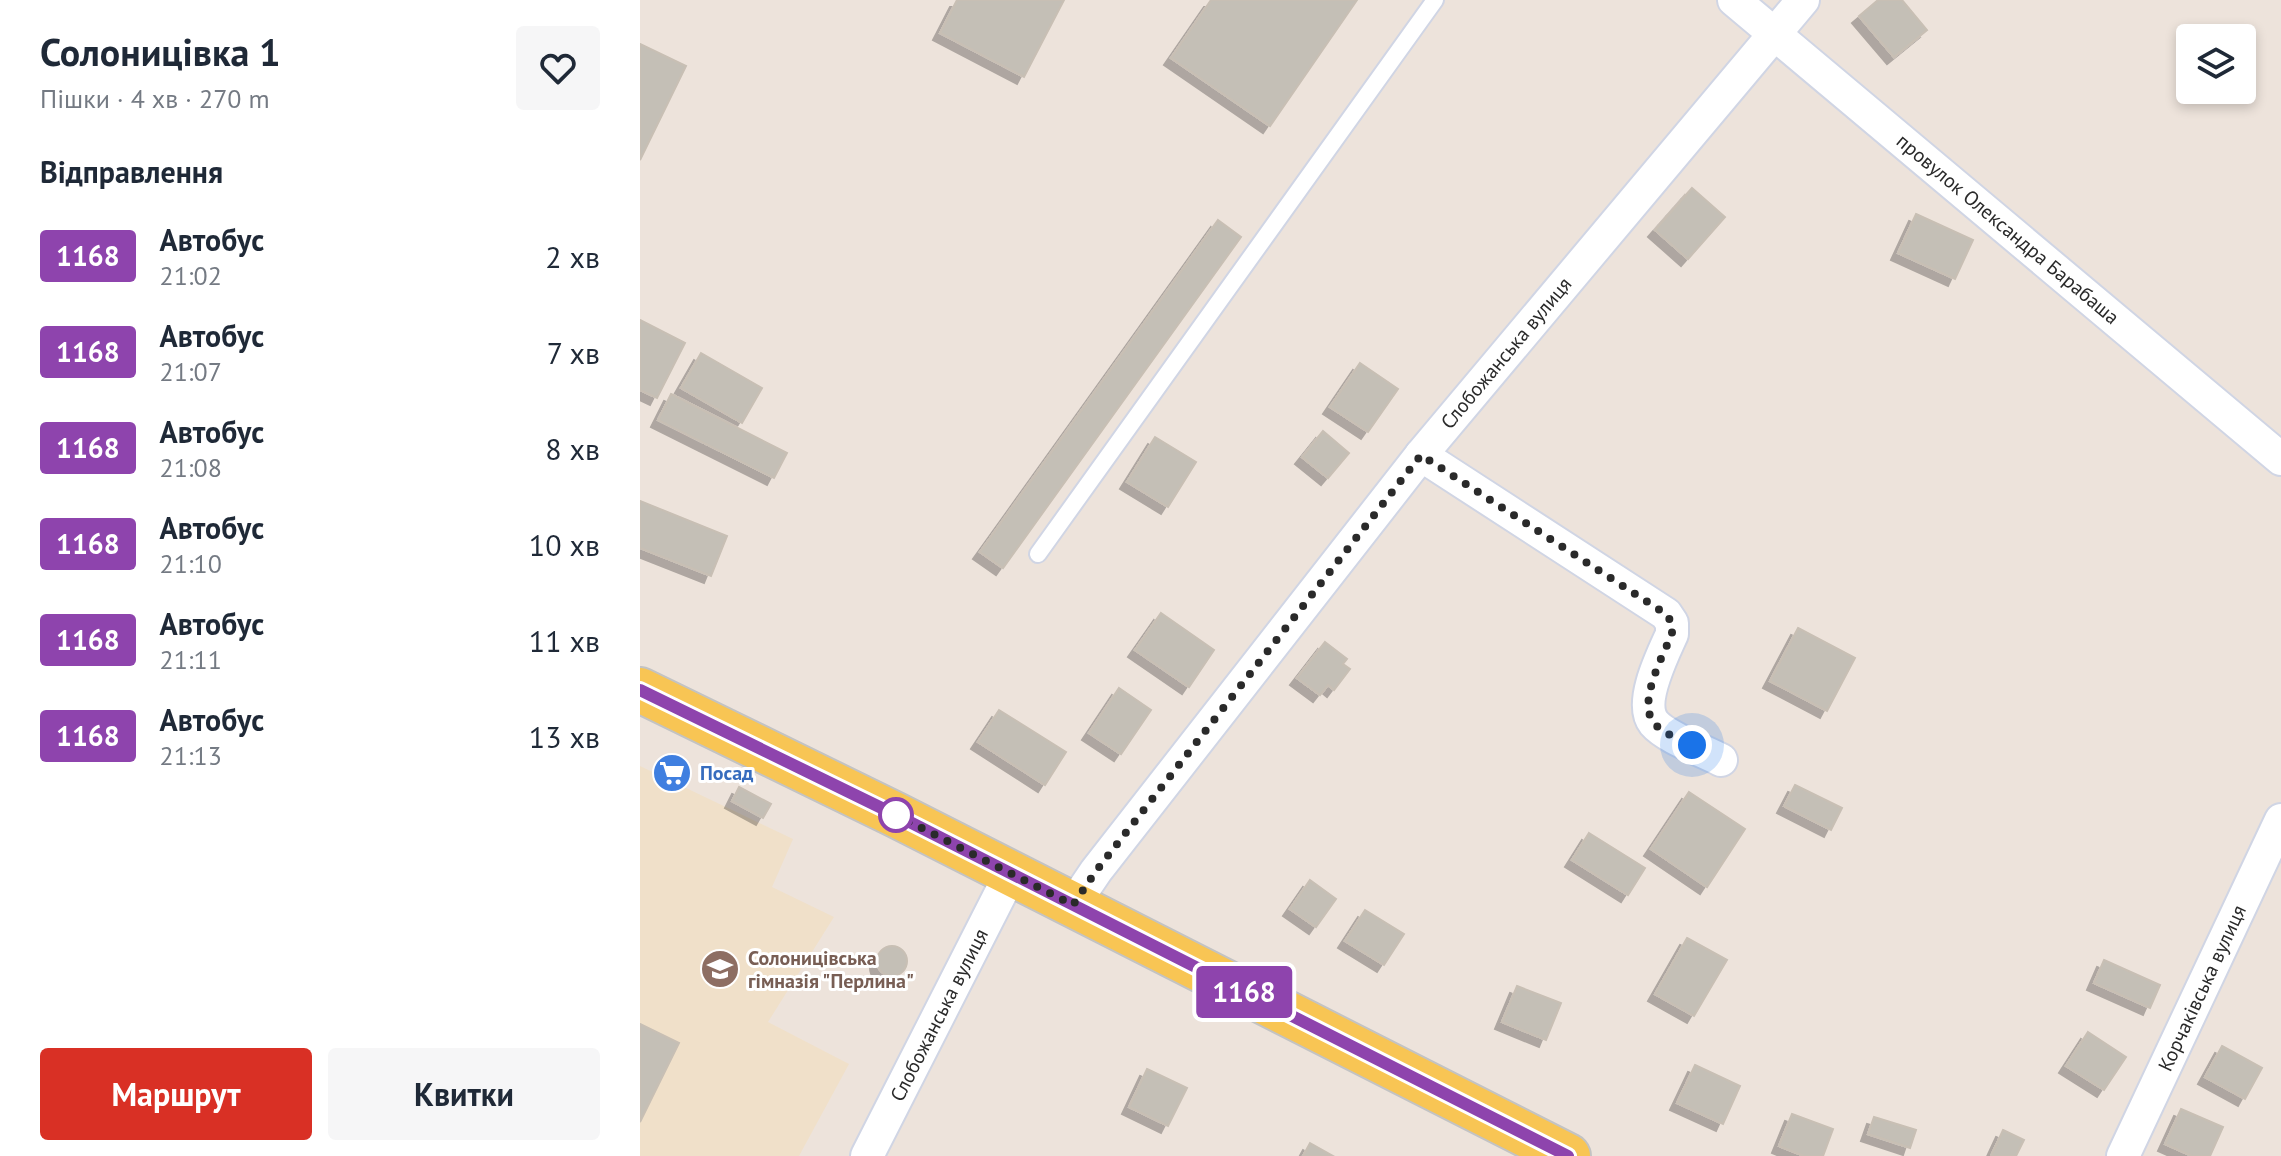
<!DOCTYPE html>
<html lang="uk">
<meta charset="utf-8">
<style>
:root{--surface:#fff;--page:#f6f6f7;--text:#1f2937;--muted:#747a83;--accent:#d93025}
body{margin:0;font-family:"PT Sans",sans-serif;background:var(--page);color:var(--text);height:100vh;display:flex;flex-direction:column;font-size:30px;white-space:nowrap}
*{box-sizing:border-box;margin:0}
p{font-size:26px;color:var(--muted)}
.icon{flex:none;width:44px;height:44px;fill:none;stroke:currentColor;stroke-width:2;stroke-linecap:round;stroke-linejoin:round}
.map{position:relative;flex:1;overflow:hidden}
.side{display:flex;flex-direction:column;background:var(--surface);width:640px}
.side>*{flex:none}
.badge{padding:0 16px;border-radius:6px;font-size:28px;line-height:52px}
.fabs{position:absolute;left:1536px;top:24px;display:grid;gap:16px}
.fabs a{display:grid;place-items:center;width:80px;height:80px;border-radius:8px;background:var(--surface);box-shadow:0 4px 12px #0003;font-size:40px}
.you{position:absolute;width:40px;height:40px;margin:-20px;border:6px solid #fff;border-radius:50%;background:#1a73e8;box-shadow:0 0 0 12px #1a73e833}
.map>.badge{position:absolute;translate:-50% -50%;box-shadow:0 0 0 4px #fff}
h2{padding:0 40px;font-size:30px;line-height:72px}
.round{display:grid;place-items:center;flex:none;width:84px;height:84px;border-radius:8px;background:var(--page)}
.head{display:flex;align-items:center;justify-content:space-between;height:136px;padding:0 40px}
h1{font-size:38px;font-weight:700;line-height:60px}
.primary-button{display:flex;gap:16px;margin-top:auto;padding:16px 40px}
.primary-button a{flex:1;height:92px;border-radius:8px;background:var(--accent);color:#fff;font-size:32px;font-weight:700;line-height:92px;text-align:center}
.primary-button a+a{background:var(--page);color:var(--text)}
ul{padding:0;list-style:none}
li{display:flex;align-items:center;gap:24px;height:96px;padding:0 40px}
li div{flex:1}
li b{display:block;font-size:30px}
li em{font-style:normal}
li .badge{min-width:88px;font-weight:700;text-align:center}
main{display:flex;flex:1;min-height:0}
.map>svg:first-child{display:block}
</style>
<main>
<section class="side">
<div class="head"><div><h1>Солоницівка 1</h1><p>Пішки · 4 хв · 270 m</p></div><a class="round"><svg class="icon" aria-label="heart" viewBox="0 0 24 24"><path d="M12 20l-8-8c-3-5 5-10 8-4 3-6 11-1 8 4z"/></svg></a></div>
<h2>Відправлення</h2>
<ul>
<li><span class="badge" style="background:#8e44ad;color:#fff">1168</span><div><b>Автобус</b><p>21:02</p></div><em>2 хв</em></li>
<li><span class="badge" style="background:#8e44ad;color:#fff">1168</span><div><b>Автобус</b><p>21:07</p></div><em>7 хв</em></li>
<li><span class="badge" style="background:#8e44ad;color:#fff">1168</span><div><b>Автобус</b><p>21:08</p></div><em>8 хв</em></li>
<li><span class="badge" style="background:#8e44ad;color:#fff">1168</span><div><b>Автобус</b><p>21:10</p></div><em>10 хв</em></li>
<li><span class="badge" style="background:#8e44ad;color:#fff">1168</span><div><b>Автобус</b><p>21:11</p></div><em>11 хв</em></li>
<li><span class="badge" style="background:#8e44ad;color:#fff">1168</span><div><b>Автобус</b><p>21:13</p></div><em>13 хв</em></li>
</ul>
<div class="primary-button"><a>Маршрут</a><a>Квитки</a></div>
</section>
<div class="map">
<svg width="1641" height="1156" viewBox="0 0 1641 1156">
<defs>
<filter id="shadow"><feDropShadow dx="-7" dy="7" stdDeviation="0" flood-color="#0004"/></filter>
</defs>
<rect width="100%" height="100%" fill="#ede3db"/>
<polygon fill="#f0e0c9" points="0,766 153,839 132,887 194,917 128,1022 209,1064 159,1156 0,1156"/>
<g fill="#c4bfb6" stroke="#c8bfb4" stroke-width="2" filter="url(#shadow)">
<polygon points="317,0 424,0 384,77 300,33"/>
<polygon points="571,0 717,0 630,126 531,58"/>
<polygon points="1238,0 1262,0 1287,30 1254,57 1219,16"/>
<polygon points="0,44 46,66 0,160"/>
<polygon points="1052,188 1085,217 1048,259 1015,230"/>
<polygon points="1276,214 1333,240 1315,279 1258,253"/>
<polygon points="578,220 601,237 363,568 340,552"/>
<polygon points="0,320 45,343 17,398 0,390"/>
<polygon points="61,353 122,388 102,423 41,388"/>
<polygon points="720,363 758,389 728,432 690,407"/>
<polygon points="31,394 147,453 134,478 18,420"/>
<polygon points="683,431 709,453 688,478 662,457"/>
<polygon points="515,437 556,462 528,507 487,482"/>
<polygon points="0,501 87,536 71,576 0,548"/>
<polygon points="521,613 574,650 549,687 495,650"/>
<polygon points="1158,628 1215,658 1187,711 1130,681"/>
<polygon points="685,642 707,659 703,664 710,669 694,690 688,685 680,695 657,678"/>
<polygon points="479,688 511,710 481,754 449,733"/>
<polygon points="359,710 426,752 405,785 338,742"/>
<polygon points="1155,785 1202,808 1191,830 1144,806"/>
<polygon points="99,787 131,804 123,818 92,801"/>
<polygon points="1049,792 1105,829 1067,887 1011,849"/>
<polygon points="949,833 1005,868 988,895 932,860"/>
<polygon points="670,880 696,899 676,927 650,909"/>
<polygon points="725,910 764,934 744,965 705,941"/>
<polygon points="1047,938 1087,960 1054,1016 1015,994"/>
<circle cx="252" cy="961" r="15"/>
<polygon points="1464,960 1520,985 1510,1008 1454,983"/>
<polygon points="877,986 921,1003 906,1040 862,1022"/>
<polygon points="0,1024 39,1043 0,1122"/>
<polygon points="1448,1032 1486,1057 1464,1090 1426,1066"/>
<polygon points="1582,1046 1622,1068 1605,1099 1565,1077"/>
<polygon points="1055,1065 1100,1086 1083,1124 1037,1103"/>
<polygon points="507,1069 547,1088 528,1126 489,1107"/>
<polygon points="1541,1109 1583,1127 1570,1156 1552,1156 1525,1144"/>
<polygon points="1152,1114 1193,1129 1183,1156 1164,1156 1139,1146"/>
<polygon points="1234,1117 1276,1130 1270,1148 1228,1134"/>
<polygon points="1363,1130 1384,1140 1376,1156 1351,1156"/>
<polygon points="670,1143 693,1156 663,1156"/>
</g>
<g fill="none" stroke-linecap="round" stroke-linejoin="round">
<g stroke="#d0d5e4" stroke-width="20">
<polyline id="service" points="398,554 795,0"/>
</g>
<g stroke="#d0d5e4" stroke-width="36">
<g id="minor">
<polyline points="1094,0 1641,459"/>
<path d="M 781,455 L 1026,614 L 1032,623 L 1032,634 C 1023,654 998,703 1014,723 C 1027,738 1062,750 1081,760"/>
<polyline points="433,905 456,871 781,455 1163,0"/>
<polyline points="227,1156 371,873"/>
<polyline points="1483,1156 1641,820"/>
</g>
</g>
<g stroke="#c3c3c3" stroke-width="48">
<polyline id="primary" points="0,690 256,815 928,1156"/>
</g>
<use href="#service" stroke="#fff" stroke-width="16"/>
<use href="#minor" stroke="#fff" stroke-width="32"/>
<use href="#primary" stroke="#f8c554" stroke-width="44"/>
</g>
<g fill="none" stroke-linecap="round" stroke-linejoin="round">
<g stroke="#fff" stroke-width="18">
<polyline id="line" points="0,690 256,815 928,1156"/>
</g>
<use href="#line" stroke="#8e44ad" stroke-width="12"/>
<path stroke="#2a2a2a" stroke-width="8" stroke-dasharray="0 14.4" d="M 256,815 L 433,905 L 456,871 L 781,455 L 1026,614 L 1032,623 L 1032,634 C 1023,655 997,703 1014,723 C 1023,734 1040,739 1052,745"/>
</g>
<defs>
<g id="supermarket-disc" transform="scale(2)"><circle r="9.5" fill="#3f7fe0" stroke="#fff"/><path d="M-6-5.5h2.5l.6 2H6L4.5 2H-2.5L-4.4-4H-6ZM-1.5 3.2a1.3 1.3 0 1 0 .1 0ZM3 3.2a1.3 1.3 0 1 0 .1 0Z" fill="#fff"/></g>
<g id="school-disc" transform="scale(2)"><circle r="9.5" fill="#8d6e63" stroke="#fff"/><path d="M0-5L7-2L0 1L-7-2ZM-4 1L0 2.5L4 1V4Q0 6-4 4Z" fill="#fff"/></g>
</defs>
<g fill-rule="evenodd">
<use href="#supermarket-disc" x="32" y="773"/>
<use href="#school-disc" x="80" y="969"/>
</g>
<circle fill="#fff" stroke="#8e44ad" stroke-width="4" cx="256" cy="815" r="16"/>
<g text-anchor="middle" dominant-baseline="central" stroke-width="6" stroke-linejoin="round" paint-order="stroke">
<g font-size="20" fill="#2a2a2a" stroke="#fff">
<text transform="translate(1368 229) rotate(40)">провулок Олександра Барабаша</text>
<text transform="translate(866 353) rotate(-50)">Слобожанська вулиця</text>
<text transform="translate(1562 988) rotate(-65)">Корчаківська вулиця</text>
<text transform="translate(299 1015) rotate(-63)">Слобожанська вулиця</text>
</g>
<g font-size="20" font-weight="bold" fill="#366cbe" stroke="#fff" text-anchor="start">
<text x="60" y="773">Посад</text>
</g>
<g font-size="20" font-weight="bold" fill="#785e54" stroke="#fff" text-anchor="start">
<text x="108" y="958">Солоницівська<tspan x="108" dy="23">гімназія "Перлина"</tspan></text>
</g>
</g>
</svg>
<div class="fabs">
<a><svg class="icon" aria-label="layers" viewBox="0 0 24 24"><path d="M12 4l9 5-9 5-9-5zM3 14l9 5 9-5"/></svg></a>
</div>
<div class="you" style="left:1052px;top:745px"></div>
<b class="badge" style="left:604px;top:992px;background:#8e44ad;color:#fff">1168</b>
</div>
</main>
